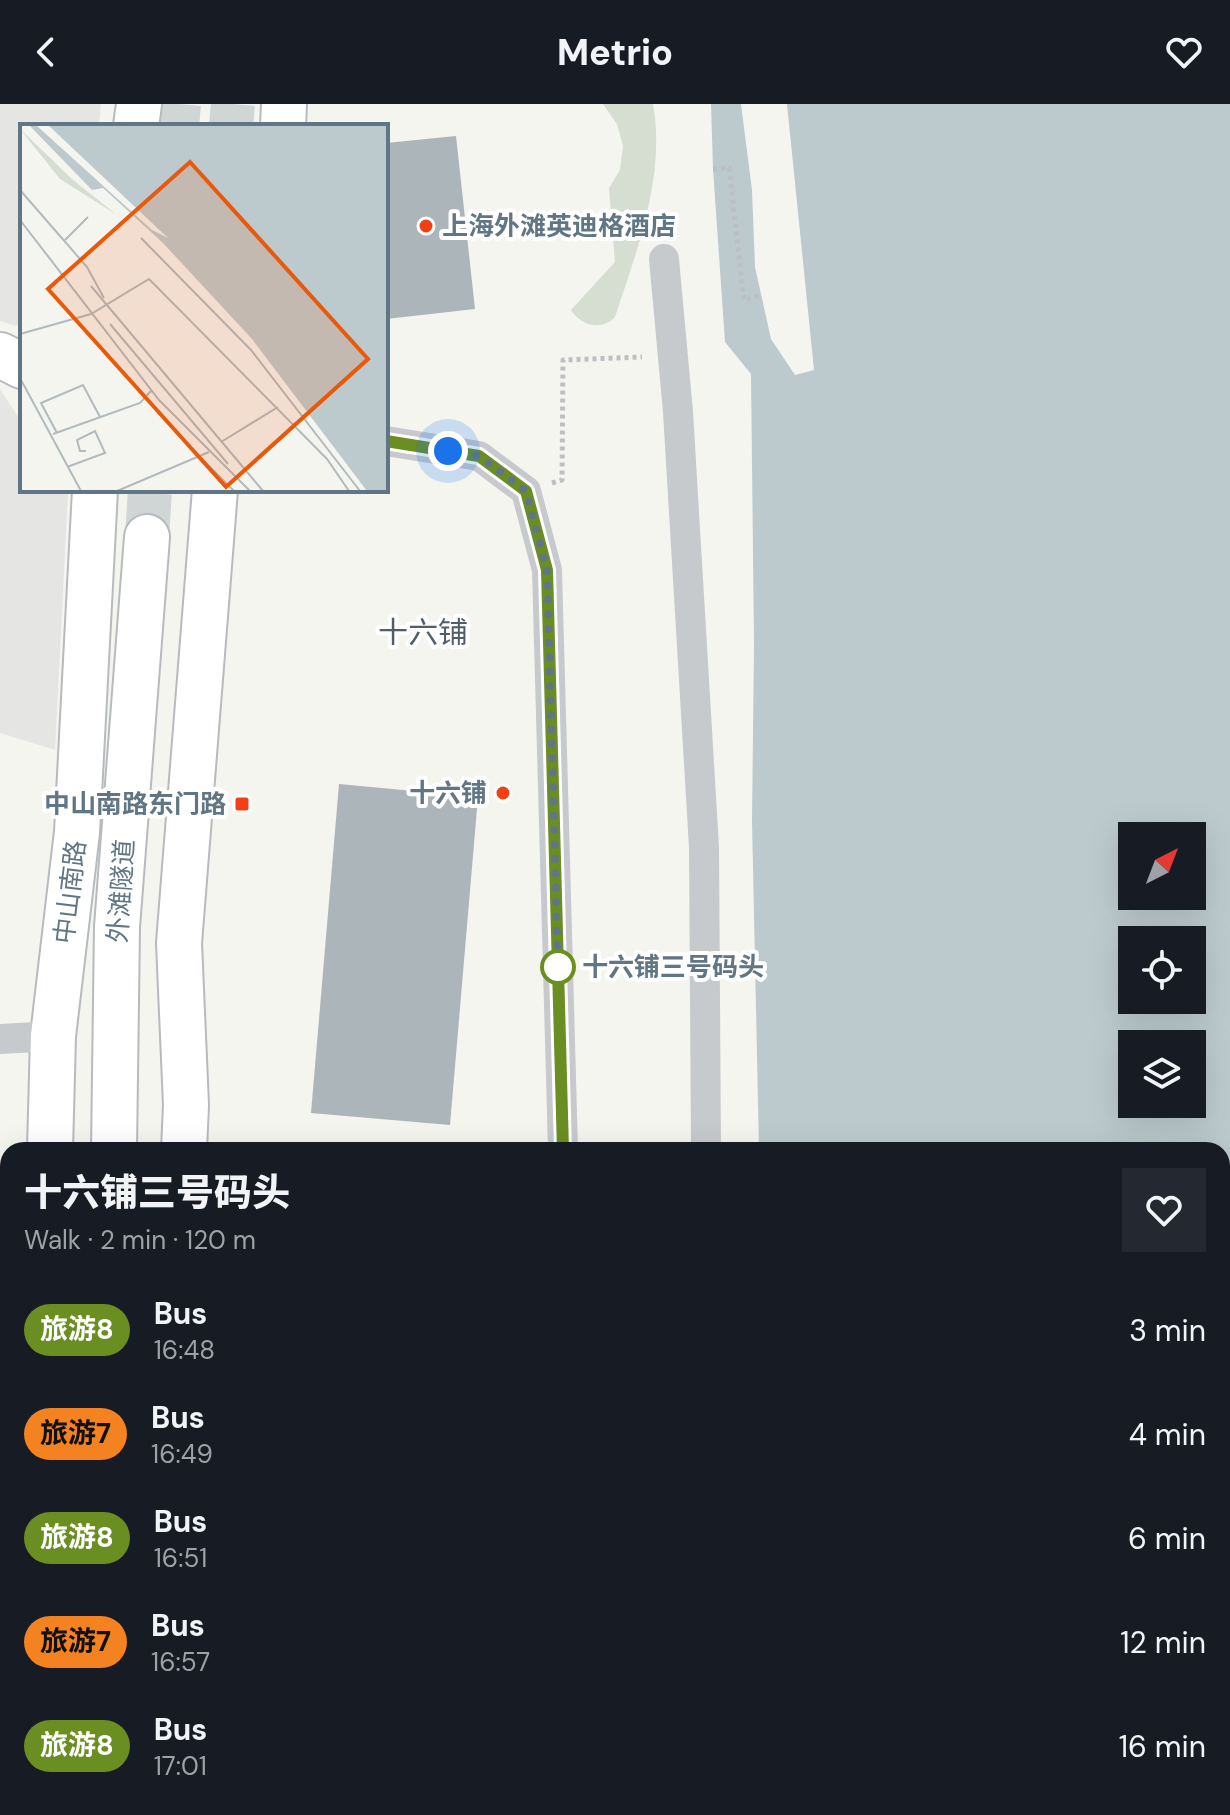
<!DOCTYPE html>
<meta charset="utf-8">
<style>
:root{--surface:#171b24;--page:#242831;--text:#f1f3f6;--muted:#9ea1a6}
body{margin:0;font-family:"DM Sans","Noto Sans SC",sans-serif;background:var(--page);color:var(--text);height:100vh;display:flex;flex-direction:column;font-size:30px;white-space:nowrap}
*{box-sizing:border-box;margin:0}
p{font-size:26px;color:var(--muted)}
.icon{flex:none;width:44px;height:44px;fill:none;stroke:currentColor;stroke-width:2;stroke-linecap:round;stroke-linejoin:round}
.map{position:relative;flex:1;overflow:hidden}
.side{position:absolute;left:0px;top:1038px;width:1230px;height:674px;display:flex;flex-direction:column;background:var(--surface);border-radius:24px 24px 0 0;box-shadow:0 8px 32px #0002}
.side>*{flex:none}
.badge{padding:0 16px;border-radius:26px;font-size:28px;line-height:52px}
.needle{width:52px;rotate:42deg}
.buttons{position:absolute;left:1118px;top:718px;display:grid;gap:16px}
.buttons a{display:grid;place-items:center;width:88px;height:88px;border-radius:0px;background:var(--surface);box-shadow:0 8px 32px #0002;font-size:40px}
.you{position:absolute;width:40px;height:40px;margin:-20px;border:6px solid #fff;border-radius:50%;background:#1a73e8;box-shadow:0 0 0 12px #1a73e833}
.map>.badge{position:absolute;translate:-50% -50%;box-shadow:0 0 0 4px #fff}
.round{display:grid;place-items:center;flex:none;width:84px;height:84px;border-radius:0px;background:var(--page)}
.summary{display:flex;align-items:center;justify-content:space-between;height:136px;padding:0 24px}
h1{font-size:38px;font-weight:800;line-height:60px}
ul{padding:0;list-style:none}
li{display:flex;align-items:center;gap:24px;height:104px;padding:0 24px}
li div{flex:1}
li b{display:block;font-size:30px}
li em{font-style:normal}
li .badge{min-width:88px;font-weight:700;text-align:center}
header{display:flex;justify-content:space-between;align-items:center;height:104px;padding:0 24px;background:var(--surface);font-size:36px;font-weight:800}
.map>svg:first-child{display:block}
</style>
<header><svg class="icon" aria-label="back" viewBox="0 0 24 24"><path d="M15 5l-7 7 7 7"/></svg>Metrio<svg class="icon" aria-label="heart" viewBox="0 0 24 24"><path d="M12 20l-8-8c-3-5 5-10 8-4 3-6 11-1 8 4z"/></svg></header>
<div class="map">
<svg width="1230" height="1711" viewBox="0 0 1230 1711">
<rect width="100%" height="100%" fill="#f5f5f0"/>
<g fill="#e5e6e4">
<polygon points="0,0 101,0 99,22 22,22 22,221 16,222 0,217"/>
<polygon points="0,285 22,319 22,386 66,386 68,390 55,646 0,629"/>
<polygon points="0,1076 8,1163 8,1372 0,1376"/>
</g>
<path fill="#d6ddd1" d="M 603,0 L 653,0 C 666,72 637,146 615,213 C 602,227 581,222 571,206 L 615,158 L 609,84 L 620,66 L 623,42 L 617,20 Z"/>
<path fill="#bccace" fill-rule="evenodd" d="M 711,0 L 1230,0 L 1230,1711 L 706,1711 L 707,1704 L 1222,1704 L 1222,1046 L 759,1046 L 752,717 L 754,540 L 751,270 L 725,238 L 713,65 ZM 1132,732 L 1192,732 L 1192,792 L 1132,792 ZM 1132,836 L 1192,836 L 1192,896 L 1132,896 ZM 1132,940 L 1192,940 L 1192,1000 L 1132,1000 Z"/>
<polygon fill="#f5f5f0" points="741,0 787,0 814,266 795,271 771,235 755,163 752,86"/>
<g fill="#acb5b9">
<polygon points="456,32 475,205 386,215 386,39"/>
<polygon points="339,680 478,693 450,1021 311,1009"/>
<polygon points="319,1704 473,1704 473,1711 318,1711"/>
</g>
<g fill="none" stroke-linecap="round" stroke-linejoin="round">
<g stroke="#d0d5d5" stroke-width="44" stroke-dasharray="44 22" stroke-linecap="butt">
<polyline points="177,22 179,0"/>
<polyline points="231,22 233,0"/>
<polyline points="147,433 150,386"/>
</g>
<g stroke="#b6bcc0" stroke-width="48">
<polyline id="secondary" points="0,251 22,262"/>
</g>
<g stroke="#b7bbbe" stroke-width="48">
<g id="primary">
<polyline points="136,22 139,0"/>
<polyline points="283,22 284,0"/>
<polyline points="50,1046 53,932 77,728 95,386"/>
<polyline points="114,1046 117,823 147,433"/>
<polyline points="184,1046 186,1001 179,839 215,386"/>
<polyline points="86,1704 87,1711"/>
<polyline points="164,1711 164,1704"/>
</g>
</g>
<g stroke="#bdc0c2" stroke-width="5" stroke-dasharray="4 4" stroke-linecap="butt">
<polyline points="713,65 729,64 744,196 761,191"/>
<polyline points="552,379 562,376 563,256 642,253"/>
</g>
<g stroke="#c7cacd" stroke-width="16">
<polyline points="0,1465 8,1567"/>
<polyline points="19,1711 19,1704"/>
</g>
<g stroke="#c7cacd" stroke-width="30">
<polyline points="664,155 678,308 704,743 706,1046"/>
<polyline points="386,337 479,352 526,387 547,466 563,1046"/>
<polyline points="0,935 53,932"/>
<polyline points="0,1465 8,1465"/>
<polyline points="594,1704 595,1711"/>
<polyline points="677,1711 677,1704"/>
</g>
<use href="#secondary" stroke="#fff" stroke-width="44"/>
<use href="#primary" stroke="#fff" stroke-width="44"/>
</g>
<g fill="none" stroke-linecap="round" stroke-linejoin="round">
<g stroke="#fff" stroke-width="18">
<polyline id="line" points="386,337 479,352 526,387 547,466 563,1046"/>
</g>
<use href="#line" stroke="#6b8e23" stroke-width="12"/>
<polyline stroke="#617684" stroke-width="8" stroke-dasharray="0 14.4" points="448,347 479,352 526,387 547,466 558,863"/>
</g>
<g fill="#f14015" stroke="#fff" stroke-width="3">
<circle cx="426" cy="122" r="8"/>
<circle cx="503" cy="689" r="8"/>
<rect x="234" y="692" width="16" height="16" rx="4"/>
</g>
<circle fill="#fff" stroke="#6b8e23" stroke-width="4" cx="558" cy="863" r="16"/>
<g text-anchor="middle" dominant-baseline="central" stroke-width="8" stroke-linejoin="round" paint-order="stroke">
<g font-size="26" font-weight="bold" fill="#617684" stroke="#fff" text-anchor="end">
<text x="442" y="122" text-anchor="start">上海外滩英迪格酒店</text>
<text x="487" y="689">十六铺</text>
<text x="226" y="700">中山南路东门路</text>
</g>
<g font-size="26" fill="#617684" stroke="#fff">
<text transform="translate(121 787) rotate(-86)">外滩隧道</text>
<text transform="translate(70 788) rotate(-83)">中山南路</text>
</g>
<g font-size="26" font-weight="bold" fill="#617684" stroke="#fff" text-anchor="start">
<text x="582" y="863">十六铺三号码头</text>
</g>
<g font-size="30" fill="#505e69" stroke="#fff">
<text x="423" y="528">十六铺</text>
</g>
</g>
<g transform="translate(20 20)">
<rect width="368" height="368" fill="#f5f5f0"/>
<path d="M 0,5 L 53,56 L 97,91 L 40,55 Z" fill="#d6ddd1"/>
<path d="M 9,1 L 368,1 L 368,367 L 347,367 L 232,215 L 143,119 L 83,64 L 72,66 Z" fill="#bccace"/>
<path d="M 16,1 L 28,1 L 148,114 L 132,106 Z" fill="#f5f5f0"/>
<path fill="none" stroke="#b1babe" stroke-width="2" d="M 0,66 L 67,143 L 84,174M 0,96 L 139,276 L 230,367M 121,114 L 231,226 L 340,367M 45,116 L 68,93M 71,162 L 243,367M 90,200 L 208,340M 0,210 L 71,190 L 129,155 L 307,335 L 329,367M 0,254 L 61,367M 37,309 L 21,279 L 63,261 L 80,293M 33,310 L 120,279 L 131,267M 201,318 L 258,283M 181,334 L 214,367M 47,343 L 85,329 L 75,307 L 57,316 L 60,327 L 66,327M 97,367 L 189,328"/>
<path fill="#e8590c" fill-opacity="0.15" stroke="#e8590c" stroke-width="4" d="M 170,38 L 348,235 L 206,363 L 28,165 Z"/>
<rect width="368" height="368" fill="none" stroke="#617684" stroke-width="4"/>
</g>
</svg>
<div class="buttons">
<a><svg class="needle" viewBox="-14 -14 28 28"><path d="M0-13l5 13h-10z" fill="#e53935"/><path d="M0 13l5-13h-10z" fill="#9ea1a6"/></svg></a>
<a><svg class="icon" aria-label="locate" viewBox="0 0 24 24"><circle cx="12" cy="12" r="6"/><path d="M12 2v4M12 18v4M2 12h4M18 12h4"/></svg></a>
<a><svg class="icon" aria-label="layers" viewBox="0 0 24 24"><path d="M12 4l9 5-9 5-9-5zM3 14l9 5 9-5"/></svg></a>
</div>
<div class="you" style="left:448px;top:347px"></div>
<section class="side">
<div class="summary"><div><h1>十六铺三号码头</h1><p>Walk · 2 min · 120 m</p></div><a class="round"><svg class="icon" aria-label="heart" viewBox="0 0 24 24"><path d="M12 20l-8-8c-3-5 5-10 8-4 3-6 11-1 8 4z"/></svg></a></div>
<ul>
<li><span class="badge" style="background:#6b8e23;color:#fff">旅游8</span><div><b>Bus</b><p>16:48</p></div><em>3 min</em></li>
<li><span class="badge" style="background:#f58220;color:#111">旅游7</span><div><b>Bus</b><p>16:49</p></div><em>4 min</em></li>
<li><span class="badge" style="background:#6b8e23;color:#fff">旅游8</span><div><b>Bus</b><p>16:51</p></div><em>6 min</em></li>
<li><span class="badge" style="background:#f58220;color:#111">旅游7</span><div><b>Bus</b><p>16:57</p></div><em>12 min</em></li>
<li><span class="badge" style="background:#6b8e23;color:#fff">旅游8</span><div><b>Bus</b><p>17:01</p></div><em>16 min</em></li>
</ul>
</section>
</div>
